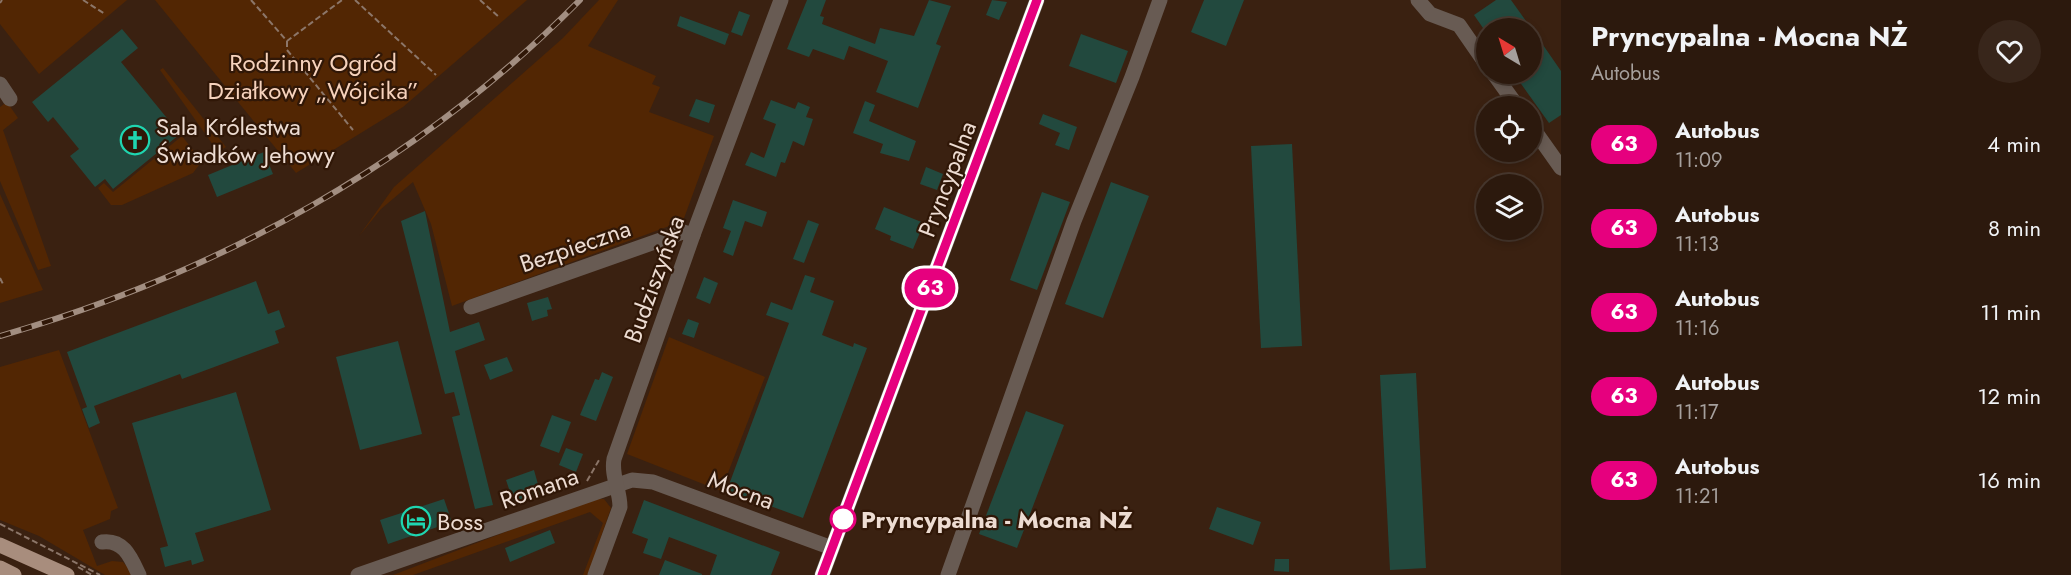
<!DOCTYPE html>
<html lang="pl">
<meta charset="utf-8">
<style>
:root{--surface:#2c190d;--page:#38261b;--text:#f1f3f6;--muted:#a6a09d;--line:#48382e}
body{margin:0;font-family:Jost,sans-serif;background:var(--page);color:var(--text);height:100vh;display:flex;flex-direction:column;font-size:22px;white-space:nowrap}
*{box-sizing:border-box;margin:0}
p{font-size:20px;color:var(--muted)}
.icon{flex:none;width:33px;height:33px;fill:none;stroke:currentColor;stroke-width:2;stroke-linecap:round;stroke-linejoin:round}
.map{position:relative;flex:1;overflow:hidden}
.details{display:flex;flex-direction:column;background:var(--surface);width:510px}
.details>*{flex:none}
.badge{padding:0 12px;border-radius:20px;font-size:21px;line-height:39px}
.needle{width:39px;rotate:322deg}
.fabs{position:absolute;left:1476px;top:18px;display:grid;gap:12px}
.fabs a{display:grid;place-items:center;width:66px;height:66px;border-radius:50%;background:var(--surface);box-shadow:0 3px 9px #0003,0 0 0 2px var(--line);font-size:30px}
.map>.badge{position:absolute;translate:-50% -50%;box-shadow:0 0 0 3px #fff}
.round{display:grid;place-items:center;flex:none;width:63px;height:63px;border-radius:32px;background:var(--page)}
.head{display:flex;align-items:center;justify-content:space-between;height:102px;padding:0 30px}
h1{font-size:28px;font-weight:700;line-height:45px}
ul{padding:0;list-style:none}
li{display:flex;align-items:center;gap:18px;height:84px;padding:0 30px}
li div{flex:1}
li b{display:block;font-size:22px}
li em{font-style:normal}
li .badge{min-width:66px;font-weight:700;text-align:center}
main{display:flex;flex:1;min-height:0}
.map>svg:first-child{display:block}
</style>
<main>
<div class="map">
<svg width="1561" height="575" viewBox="0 0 1561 575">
<rect width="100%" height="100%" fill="#3a2111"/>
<g fill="#522603">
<polygon points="0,0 127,0 39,74 0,24"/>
<polygon points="155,0 527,0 403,107 296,173"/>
<polygon points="599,0 618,0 588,46 656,76 652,84 660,87 649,112 714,136 683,221 452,306 431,224 413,182 381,209 359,236 394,187 563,38"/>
<polygon points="163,68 226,147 218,152 160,70"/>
<polygon points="7,102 18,118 3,130 51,266 38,270 0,181 0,107"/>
<polygon points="182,136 196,154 199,165 193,173 122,205 111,205 98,188 104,183 113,192"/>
<polygon points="0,194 43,290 0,303"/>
<polygon points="669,337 765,377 721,491 627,454"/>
<polygon points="59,350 118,508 111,511 110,519 83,530 97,566 112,561 123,562 134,575 105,575 39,536 0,520 0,367"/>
<polygon points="592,499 604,499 611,508 588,575 583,575 603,523 590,512 413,575 393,575"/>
</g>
<g fill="#22493e">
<polygon points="807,0 826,0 820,16 824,17 822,24 875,44 880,28 914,36 929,0 951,6 936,44 941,46 918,108 876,92 888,61 849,46 844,60 813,49 809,57 787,49"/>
<polygon points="992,0 1007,2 999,20 986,15"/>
<polygon points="1204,0 1244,0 1226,46 1191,32"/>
<polygon points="1496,0 1511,0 1531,28 1483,28 1474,15"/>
<polygon points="739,11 750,15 742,36 731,32"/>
<polygon points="680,16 729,34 725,45 677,26"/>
<polygon points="122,29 138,48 121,62 180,134 113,189 105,179 95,187 70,156 79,149 53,117 48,122 32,102"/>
<polygon points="1532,29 1561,71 1561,115 1549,123 1514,74 1532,74"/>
<polygon points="1081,34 1128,51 1116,83 1069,66"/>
<polygon points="696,99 715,105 709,123 689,116"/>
<polygon points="771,100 795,109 798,102 810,107 806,117 813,119 804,146 793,141 785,163 781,162 776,177 745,165 751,152 764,158 776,124 763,119"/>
<polygon points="865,101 875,105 869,121 916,141 909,161 880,153 883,144 853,133"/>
<polygon points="1043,114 1077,127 1069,150 1055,145 1060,133 1039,124"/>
<polygon points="1292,144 1302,346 1261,348 1251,146"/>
<polygon points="264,152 273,174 217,197 208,175"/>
<polygon points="926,167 943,174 937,190 920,184"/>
<polygon points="1111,182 1149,196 1103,318 1065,304"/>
<polygon points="1042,192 1070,202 1037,290 1010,280"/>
<polygon points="733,200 767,212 762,227 745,221 733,256 723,252 731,231 723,228"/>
<polygon points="884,207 924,223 913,249 890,240 891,236 875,229"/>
<polygon points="425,211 450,332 479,322 485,340 455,351 493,505 475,509 452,417 460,415 454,392 445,394 401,221"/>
<polygon points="808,220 819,224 804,263 793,259"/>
<polygon points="805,275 815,278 810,292 834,301 822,335 853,347 854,343 867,348 803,518 727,490 789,323 766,315 771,302 792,310"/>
<polygon points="704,277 718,283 710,304 696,298"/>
<polygon points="256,281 268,314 279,310 285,327 275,331 279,343 182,379 180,374 94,406 100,423 89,428 82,409 87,407 67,352"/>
<polygon points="548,297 552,309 547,310 548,316 532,321 527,303"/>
<polygon points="688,319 699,323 694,338 682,334"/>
<polygon points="398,341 422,434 360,450 336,357"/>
<polygon points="507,357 513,371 490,380 484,365"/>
<polygon points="602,372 613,377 596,421 580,415 595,379 599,380"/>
<polygon points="1416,373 1426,568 1390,570 1380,375"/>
<polygon points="236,392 271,510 195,533 204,561 192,565 191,560 165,567 160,548 168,546 132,423"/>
<polygon points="1026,411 1064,425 1017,548 979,534"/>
<polygon points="552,415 571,422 559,453 540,446"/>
<polygon points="566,448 583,454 576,472 559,465"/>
<polygon points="534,470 541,495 514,504 506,480"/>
<polygon points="444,499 452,522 388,544 380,520"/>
<polygon points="644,500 780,552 771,575 710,575 717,555 669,537 661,559 643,553 648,539 632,533"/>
<polygon points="1217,507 1261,522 1253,545 1209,529"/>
<polygon points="550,530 555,543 510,562 505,548"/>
<polygon points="1275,559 1289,559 1289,572 1274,571"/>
<polygon points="665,560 702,574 702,575 659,575"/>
</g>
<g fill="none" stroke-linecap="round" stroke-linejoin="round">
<g stroke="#8c7669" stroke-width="2" stroke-dasharray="6 3" stroke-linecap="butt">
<polyline points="83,0 105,14"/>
<polyline points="251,0 287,41 342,0"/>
<polyline points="355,0 436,75"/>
<polyline points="480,0 500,18"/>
<polyline points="0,3 2,0"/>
<polyline points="287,41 287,50 353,130"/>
<polyline points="0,278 4,286"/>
<polyline points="587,481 599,460"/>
<polyline points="0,524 100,575"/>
<polyline points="78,567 92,575"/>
</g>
<g stroke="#685b53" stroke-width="15">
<polyline points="1418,0 1430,14 1459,25 1486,64"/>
<polyline points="1494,74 1517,106"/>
<polyline points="0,84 10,99"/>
<polyline points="1532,127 1561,168"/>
<polyline points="471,307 683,232 693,235"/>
<path d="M 102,542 C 124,539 131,558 139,575"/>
<polyline points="358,575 632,480 653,482 832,548"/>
<path d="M 595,575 L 620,507 C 620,490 611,476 614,459 L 693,235 L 781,0"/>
<polyline points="822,575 1037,0"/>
<polyline points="948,575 1074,221 1132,77 1160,0"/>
</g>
<g stroke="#a88d7d" stroke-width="15">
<polyline points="0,545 67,575"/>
<polyline points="0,568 14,575"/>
</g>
<g stroke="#a28e81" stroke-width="6">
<path id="rail" d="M 0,336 C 219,273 419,163 580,0"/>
</g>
<use href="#rail" stroke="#301707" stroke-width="4" stroke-dasharray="11" stroke-linecap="butt"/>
</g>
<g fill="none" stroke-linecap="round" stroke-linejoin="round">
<g stroke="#fff" stroke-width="14">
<polyline id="line" points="822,575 1037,0"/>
</g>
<use href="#line" stroke="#e6007e" stroke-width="9"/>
</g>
<defs>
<g id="church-ring" transform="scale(1.5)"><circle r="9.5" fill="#301707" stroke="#1fd5b0" stroke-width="1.5"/><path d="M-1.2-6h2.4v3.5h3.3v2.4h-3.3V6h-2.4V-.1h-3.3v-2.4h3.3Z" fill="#1fd5b0"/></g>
<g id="hotel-ring" transform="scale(1.5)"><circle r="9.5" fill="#301707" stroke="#1fd5b0" stroke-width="1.5"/><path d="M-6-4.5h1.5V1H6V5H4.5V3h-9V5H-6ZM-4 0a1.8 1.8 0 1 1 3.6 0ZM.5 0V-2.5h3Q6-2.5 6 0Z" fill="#1fd5b0"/></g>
</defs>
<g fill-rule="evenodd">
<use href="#church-ring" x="135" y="140"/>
<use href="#hotel-ring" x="416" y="521"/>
</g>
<circle fill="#fff" stroke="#e6007e" stroke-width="3" cx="843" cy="519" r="12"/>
<g text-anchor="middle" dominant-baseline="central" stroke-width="4.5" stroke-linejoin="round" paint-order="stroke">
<g font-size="24" fill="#f6d2bc" stroke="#301707">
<text x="313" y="62">Rodzinny Ogród<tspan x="313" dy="28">Działkowy „Wójcika”</tspan></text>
</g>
<g font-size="24" fill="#eddcd2" stroke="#301707" text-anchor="start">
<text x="156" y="126">Sala Królestwa<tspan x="156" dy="28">Świadków Jehowy</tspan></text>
<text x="437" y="521">Boss</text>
</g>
<g font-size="24" fill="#eddcd2" stroke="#301707">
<text transform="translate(947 179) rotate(-69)">Pryncypalna</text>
<text transform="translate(575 246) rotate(-19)">Bezpieczna</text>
<text transform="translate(654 279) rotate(-70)">Budziszyńska</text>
<text transform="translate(539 488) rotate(-19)">Romana</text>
<text transform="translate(741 490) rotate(20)">Mocna</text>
</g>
<g font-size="24" font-weight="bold" fill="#eddcd2" stroke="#301707" text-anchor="start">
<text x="861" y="519">Pryncypalna - Mocna NŻ</text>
</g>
</g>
</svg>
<div class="fabs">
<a><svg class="needle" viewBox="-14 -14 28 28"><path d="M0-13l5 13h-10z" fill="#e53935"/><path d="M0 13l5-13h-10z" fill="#a6a09d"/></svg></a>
<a><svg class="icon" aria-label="locate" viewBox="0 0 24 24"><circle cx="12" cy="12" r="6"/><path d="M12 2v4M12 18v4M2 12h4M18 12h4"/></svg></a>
<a><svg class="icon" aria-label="layers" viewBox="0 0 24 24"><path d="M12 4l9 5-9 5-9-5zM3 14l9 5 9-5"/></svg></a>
</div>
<b class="badge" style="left:930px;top:288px;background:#e6007e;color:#fff">63</b>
</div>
<section class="details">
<div class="head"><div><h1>Pryncypalna - Mocna NŻ</h1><p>Autobus</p></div><a class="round"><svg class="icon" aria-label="heart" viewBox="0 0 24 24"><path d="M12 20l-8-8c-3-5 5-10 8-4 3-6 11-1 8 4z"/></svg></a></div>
<ul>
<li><span class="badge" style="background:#e6007e;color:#fff">63</span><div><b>Autobus</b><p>11:09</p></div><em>4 min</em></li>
<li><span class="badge" style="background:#e6007e;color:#fff">63</span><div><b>Autobus</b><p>11:13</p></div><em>8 min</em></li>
<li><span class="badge" style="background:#e6007e;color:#fff">63</span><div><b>Autobus</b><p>11:16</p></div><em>11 min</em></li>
<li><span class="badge" style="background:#e6007e;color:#fff">63</span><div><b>Autobus</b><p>11:17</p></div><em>12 min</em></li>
<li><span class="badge" style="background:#e6007e;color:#fff">63</span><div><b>Autobus</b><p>11:21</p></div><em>16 min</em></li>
</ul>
</section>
</main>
